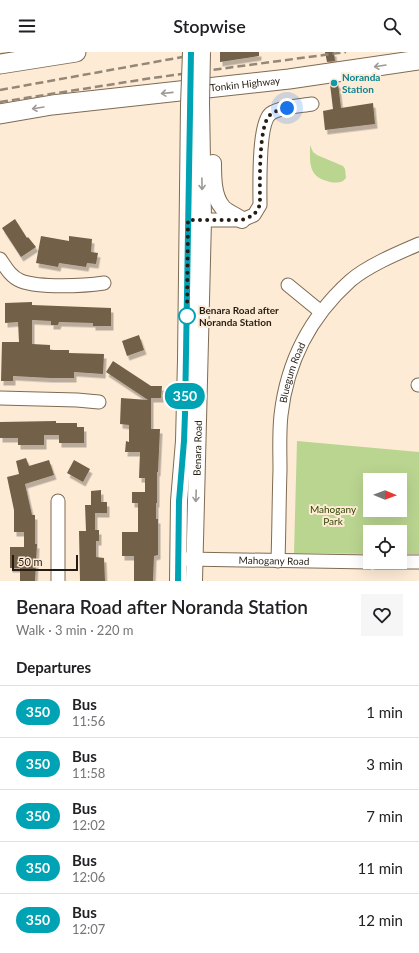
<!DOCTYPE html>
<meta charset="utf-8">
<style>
:root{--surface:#fff;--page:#f6f6f6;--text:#202124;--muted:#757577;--line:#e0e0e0}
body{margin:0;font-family:Lato,sans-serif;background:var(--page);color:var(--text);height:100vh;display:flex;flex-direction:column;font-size:15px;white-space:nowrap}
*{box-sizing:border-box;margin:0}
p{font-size:13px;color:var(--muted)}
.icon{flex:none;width:22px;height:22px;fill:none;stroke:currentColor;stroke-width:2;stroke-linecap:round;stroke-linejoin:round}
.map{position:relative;height:529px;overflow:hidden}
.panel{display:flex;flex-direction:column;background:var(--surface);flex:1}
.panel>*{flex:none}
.badge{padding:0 8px;border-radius:13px;font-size:14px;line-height:26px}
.needle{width:26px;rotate:91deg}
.buttons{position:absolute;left:363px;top:421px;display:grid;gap:8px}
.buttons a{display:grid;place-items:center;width:44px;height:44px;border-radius:0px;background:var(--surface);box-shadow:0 4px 16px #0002;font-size:20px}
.scale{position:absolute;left:12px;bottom:10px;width:66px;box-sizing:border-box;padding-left:4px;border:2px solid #251d13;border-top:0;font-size:11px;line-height:14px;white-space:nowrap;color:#251d13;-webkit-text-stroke:3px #fdebd6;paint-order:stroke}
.you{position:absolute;width:20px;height:20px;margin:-10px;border:3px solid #fff;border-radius:50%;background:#1a73e8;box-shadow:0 0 0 6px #1a73e833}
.map>.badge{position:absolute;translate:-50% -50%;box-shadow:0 0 0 2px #fff}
h2{padding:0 16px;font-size:15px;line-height:36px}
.round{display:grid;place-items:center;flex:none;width:42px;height:42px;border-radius:0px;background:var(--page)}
.overview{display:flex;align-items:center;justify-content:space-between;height:68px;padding:0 16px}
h1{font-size:19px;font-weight:600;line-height:30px}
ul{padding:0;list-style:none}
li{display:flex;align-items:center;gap:12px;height:52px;padding:0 16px;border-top:1px solid var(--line)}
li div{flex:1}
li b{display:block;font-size:15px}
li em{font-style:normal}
li .badge{min-width:44px;font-weight:700;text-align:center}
header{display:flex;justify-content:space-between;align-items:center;height:52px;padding:0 16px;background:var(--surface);font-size:18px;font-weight:600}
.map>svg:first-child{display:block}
</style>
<header><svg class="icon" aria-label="menu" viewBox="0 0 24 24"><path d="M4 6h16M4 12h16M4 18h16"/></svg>Stopwise<svg class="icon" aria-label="search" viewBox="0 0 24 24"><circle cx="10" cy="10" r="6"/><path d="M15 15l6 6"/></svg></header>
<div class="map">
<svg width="419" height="529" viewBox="0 0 419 529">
<defs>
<filter id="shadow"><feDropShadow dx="2.5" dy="4.5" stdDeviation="0" flood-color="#0004"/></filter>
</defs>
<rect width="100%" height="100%" fill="#fdebd6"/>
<g fill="#bad590" fill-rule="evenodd">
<path d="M 310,93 L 313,100 L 317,103 L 343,114 L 345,117 L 346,126 L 343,129 C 338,131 333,131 327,129 C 308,124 310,110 310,93 Z"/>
<path d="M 297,389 L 419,400 L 419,502 L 400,502 L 400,480 L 370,480 L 370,502 L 294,501 ZM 370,428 L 400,428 L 400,458 L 370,458 Z"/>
</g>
<g fill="#726048" filter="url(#shadow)">
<polygon points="220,0 259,0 259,4 220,10"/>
<polygon points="325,0 334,0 335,9 327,10"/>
<polygon points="338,31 341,56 373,51 375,72 325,78 323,59 333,57 330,32"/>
<polygon points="15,167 27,186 28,185 36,195 21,205 2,176"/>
<polygon points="41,184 69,189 69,184 92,187 91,200 98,201 96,212 87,211 86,215 59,211 58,215 36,211"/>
<polygon points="32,250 32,253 111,256 111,274 93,274 93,271 59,270 58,273 51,273 51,269 32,268 32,292 50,293 50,298 69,298 69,301 104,302 103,322 74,320 74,326 50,326 13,324 13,329 1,329 2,290 19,290 18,270 5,271 5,251"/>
<polygon points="139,283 144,298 127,304 122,289"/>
<polygon points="113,309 151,334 162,334 161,346 151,346 151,377 160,377 158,420 157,420 157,451 156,451 156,467 158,467 158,503 154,504 153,529 134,529 134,504 122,504 122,480 138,480 138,451 132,451 132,440 145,440 145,426 139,426 140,400 125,400 126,389 129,390 129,373 120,372 121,346 148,348 106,320"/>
<polygon points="56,369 56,371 77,371 77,375 84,375 84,391 59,391 59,383 44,383 44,393 18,393 18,386 0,386 0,370"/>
<polygon points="26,406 29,414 49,408 54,423 25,432 32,463 35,463 35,492 37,492 35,529 20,529 20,516 10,516 10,495 24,495 24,480 14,480 14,458 7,425 19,422 16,409"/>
<polygon points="74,408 90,417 83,430 67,421"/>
<polygon points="101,438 101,450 107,450 107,461 95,461 95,478 99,478 99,489 96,489 96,505 104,506 105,529 80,529 79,479 86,479 85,453 91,453 91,439"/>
</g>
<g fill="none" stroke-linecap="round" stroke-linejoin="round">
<g stroke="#7e6b53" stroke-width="15">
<g id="minor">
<path d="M 194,168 L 242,168 L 254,163 L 260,153 C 260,136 258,73 270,62 C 279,55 300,54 312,52"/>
<path d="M 0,207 C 6,216 11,225 21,229 C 39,236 84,234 104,231"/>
<polyline points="288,233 321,260"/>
<polyline points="418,333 419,333"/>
<polyline points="0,346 77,348 99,350"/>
<path id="s1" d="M 186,507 L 370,510"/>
<path id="s2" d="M 278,509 C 279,478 279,448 280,418 C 280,400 279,381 281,363 C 287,310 310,265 350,229 C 367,214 398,201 419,192"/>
<polyline points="375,510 419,510"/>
<polyline points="58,529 58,449"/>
</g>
</g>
<g stroke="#7e6b53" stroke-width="18">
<g id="major">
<path d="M 213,111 C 213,126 213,145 223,156 C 228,161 237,164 242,168"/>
<polyline points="178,529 179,449 184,389 186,308 189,53"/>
<path id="s3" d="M 194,529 L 203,168 L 201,51"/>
</g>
</g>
<g stroke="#7e6b53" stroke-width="21">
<g id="highway">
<polyline points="0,12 76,0"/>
<path id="s4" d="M 0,62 L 52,53 L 289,27 L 419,8"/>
</g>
</g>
<use href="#minor" stroke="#fff" stroke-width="13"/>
<use href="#major" stroke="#fff" stroke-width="16"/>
<use href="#highway" stroke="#fff" stroke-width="19"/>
<g stroke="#948777" stroke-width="2.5" stroke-dasharray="8 4" stroke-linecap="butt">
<polyline points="0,38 210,0"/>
<polyline points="0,50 152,26 346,0"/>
</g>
<g stroke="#7e6b53" stroke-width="18" stroke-linecap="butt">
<g id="major-bridge">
<polyline points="201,51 202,0"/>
<polyline points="189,53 191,0"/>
</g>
</g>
<use href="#major-bridge" stroke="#fff" stroke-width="16"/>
</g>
<defs><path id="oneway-shaft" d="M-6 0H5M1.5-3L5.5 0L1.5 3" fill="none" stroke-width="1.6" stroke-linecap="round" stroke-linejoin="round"/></defs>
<g stroke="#9d9995">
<use href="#oneway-shaft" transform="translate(380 14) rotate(171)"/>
<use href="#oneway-shaft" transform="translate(167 41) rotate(174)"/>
<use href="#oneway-shaft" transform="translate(38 56) rotate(171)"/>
<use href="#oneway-shaft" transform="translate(202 132) rotate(89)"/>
<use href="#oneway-shaft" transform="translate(196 444) rotate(92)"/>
</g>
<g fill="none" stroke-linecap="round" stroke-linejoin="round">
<g stroke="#fff" stroke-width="9">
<polyline id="line" points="178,529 179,449 184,389 185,362 191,0"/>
</g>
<use href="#line" stroke="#00a3b4" stroke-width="6"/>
<path stroke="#251d13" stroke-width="4" stroke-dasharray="0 7.2" d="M 187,264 L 188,168 L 242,168 L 254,163 L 260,153 C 260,136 258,73 270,63 C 274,59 281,58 287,56"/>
</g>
<circle fill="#0f9aa8" stroke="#fdebd6" stroke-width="1.5" cx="334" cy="31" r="4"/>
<circle fill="#fff" stroke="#00a3b4" stroke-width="2" cx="187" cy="264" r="8"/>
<g text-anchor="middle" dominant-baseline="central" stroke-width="4" stroke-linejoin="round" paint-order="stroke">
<g font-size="10" font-weight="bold" fill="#0d838f" stroke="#fdebd6" text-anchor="start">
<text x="342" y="25">Noranda<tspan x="342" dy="12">Station</tspan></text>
</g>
<g font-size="10" fill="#251d13" stroke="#fdebd6">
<text stroke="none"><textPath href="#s4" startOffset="247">Tonkin Highway</textPath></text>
<text stroke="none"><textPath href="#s2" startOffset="190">Bluegum Road</textPath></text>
<text stroke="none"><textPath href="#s3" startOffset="133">Benara Road</textPath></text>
<text stroke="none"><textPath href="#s1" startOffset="88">Mahogany Road</textPath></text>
</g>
<g font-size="10" font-weight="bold" fill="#251d13" stroke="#fdebd6" text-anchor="start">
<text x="199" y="258">Benara Road after<tspan x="199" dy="12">Noranda Station</tspan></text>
</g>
<g font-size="10" fill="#324602" stroke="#fdebd6">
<text x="333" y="457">Mahogany<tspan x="333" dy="12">Park</tspan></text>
</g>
</g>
</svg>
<div class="buttons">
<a><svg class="needle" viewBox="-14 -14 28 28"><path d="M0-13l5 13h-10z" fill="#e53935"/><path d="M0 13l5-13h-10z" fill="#757577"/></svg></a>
<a><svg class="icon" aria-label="locate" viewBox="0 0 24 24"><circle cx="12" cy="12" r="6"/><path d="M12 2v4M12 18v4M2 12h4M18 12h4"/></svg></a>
</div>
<div class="scale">50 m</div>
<div class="you" style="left:287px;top:56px"></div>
<b class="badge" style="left:185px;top:344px;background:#00a3b4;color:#fff">350</b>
</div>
<section class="panel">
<div class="overview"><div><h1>Benara Road after Noranda Station</h1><p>Walk · 3 min · 220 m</p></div><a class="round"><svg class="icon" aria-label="heart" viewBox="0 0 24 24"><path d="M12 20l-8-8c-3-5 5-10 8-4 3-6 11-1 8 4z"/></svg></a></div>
<h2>Departures</h2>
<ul>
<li><span class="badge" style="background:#00a3b4;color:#fff">350</span><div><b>Bus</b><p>11:56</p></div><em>1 min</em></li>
<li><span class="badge" style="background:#00a3b4;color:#fff">350</span><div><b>Bus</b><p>11:58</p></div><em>3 min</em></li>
<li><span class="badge" style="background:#00a3b4;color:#fff">350</span><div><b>Bus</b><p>12:02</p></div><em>7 min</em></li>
<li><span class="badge" style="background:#00a3b4;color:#fff">350</span><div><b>Bus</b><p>12:06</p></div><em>11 min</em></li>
<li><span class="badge" style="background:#00a3b4;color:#fff">350</span><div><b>Bus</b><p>12:07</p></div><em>12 min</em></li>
</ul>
</section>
